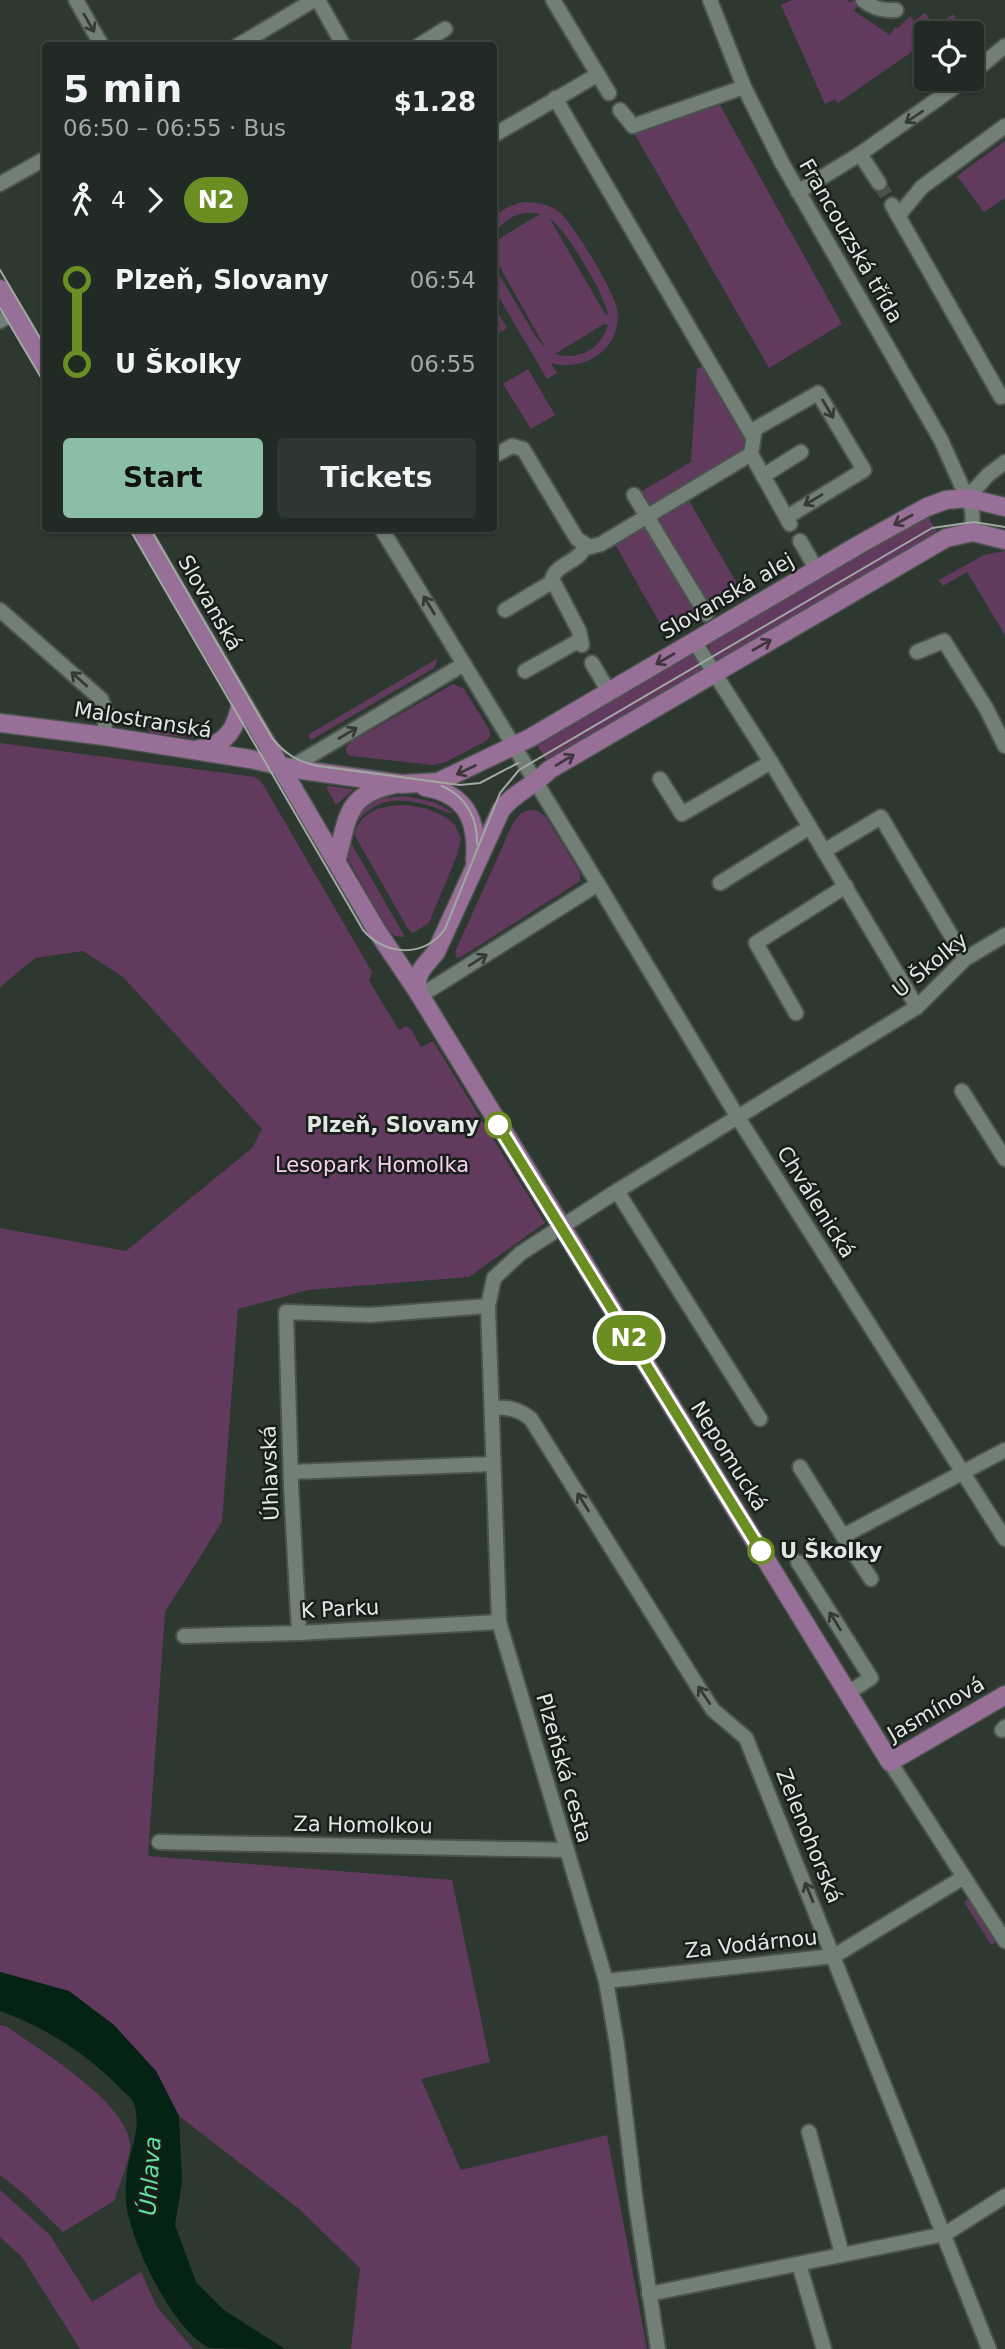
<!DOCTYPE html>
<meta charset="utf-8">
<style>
:root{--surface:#222a25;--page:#2e3632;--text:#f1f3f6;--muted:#a2a7a7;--line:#3f4642;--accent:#8abfa5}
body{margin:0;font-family:"DejaVu Sans",sans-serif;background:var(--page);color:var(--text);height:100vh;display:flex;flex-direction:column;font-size:26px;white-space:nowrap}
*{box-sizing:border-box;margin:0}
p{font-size:23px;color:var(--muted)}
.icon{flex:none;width:38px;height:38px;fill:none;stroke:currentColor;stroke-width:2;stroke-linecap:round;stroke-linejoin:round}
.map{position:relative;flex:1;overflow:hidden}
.drawer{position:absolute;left:42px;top:42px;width:455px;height:490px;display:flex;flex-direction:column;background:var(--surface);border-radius:7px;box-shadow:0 2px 5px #0004,0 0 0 2px var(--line)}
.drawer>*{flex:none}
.badge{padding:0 14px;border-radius:23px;font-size:24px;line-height:46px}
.buttons{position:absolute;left:914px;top:21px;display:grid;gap:14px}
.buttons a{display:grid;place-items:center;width:70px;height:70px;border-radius:7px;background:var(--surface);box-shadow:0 2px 5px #0004,0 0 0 2px var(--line);font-size:35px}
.map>.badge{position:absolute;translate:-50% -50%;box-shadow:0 0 0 4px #fff}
.legs{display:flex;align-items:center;gap:10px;height:77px;padding:0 21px;font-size:23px}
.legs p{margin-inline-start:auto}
.summary{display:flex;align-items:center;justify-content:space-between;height:119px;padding:0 21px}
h1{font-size:38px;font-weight:700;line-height:52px}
.cta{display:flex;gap:14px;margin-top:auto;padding:14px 21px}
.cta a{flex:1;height:80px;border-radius:7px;background:var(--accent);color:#111;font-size:28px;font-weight:700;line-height:80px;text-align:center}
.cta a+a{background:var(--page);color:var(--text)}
ul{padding:0 21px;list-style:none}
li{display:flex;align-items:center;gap:24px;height:84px;font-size:26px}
li i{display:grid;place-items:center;width:10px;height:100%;margin:0 9px;background:currentColor}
li i::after{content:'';width:18px;height:18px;margin:-9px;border:5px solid;border-radius:50%;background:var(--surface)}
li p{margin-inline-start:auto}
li:first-child i{background:linear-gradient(#0000 50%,currentColor 0)}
li:last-child i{background:linear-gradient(currentColor 50%,#0000 0)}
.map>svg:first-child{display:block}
</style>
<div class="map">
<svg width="1005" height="2349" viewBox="0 0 1005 2349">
<rect width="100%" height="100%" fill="#2d3831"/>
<g fill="#623a5e" fill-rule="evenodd">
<polygon points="792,0 847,0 848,2 858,0 859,3 854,11 890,35 895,27 898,28 910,16 914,21 925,13 936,27 953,14 956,19 937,33 926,33 926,42 838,103 835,99 825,104 781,5"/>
<polygon points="720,105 842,324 769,368 634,133"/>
<polygon points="1005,141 1005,198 984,212 957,176"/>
<path d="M 523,202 C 536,202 549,204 559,212 C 573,223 614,291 617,309 C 623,347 586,373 551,363 L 557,373 L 547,379 L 494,289 L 494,266 L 536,337 L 546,349 L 494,257 L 494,242 L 540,214 C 521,209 503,218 494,236 L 494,216 L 508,207 ZM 550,219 C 564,226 607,298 608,315 L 605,314 ZM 604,324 L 608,325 C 601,349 579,361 555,354 Z"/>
<polygon points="494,306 507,328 494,336"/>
<polygon points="710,363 753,437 751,454 685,494 742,592 667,636 611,537 655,512 642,491 691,462 697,369"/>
<polygon points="528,369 555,415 531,429 503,384"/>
<polygon points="926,513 938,534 725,660 718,660 711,655 709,641"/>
<polygon points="1005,551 1005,635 967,572 943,586 939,580 984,555"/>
<polygon points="689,653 697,658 701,670 699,676 549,765 534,740"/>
<polygon points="438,658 434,668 311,740 308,735"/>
<polygon points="453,684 464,689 489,729 490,736 486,741 446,762 433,765 351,756 347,754 346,748 349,743"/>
<polygon points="150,723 194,729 193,738 149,733"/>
<polygon points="0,743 255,777 261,781 372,972 369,981 399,1030 406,1026 411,1029 421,1047 433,1041 545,1223 469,1277 308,1290 238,1309 222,1522 165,1612 148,1856 452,1880 490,2062 421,2079 461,2170 607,2135 647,2349 351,2349 360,2268 298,2208 179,2116 156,2071 69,1991 0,1972 0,1228 126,1251 252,1148 262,1129 123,977 83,951 35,958 0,987"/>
<polygon points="329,786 352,789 353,790 336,805 326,787"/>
<path d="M 405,796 L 434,802 L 454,813 C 445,813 441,809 433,807 C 401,796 373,797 354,827 C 358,800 382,797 405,796 Z"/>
<path d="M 407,805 L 428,809 L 447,818 L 455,825 L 461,839 L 457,855 L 429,923 L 413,933 L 408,929 L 354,834 C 361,810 384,805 407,805 Z"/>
<polygon points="529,810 538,811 546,817 580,873 580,881 461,957 457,958 455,952 513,823 520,814"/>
<polygon points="346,834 405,937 395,936 388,930 345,854"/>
<polygon points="971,1897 998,1940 991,1945 964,1902"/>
<path d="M 0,2025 L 7,2027 C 39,2049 126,2102 130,2143 C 131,2161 119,2183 114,2201 L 63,2232 L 24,2194 L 0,2175 Z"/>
<polygon points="0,2190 50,2235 92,2302 141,2272 157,2307 193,2349 80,2349 22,2257 0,2237"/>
</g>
<path fill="#042314" d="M 0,1972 L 69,1991 L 114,2025 L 156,2071 L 179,2116 L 182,2182 L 175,2225 L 196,2282 L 224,2310 L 285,2349 C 270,2349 220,2349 210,2348 C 173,2331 134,2248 127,2209 C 125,2198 126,2183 127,2172 C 130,2148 142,2128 134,2104 C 132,2098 125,2093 120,2088 C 86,2053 46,2028 0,2011 Z"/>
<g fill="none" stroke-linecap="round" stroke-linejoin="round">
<polyline stroke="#48524c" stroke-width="14" stroke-dasharray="14 7" stroke-linecap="butt" points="879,183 892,205"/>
<g stroke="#4a534e" stroke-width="18">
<g id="minor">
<polyline points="76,0 102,46"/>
<polyline points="318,0 344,46"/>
<polyline points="553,0 609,93"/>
<polyline points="710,0 744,87 782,163 941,440 972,509 973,532"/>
<path d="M 863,0 C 872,8 883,11 896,10"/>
<polyline points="237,46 314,0"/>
<polyline points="418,46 445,29"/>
<polyline points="971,74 1005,46"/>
<polyline points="555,98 753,437"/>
<polyline points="620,110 633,126 744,87"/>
<polyline points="494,135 597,75"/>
<polyline points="860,154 879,183"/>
<polyline points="0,184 46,158"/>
<polyline points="798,192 860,154 966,79"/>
<polyline points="892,205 1001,397"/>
<polyline points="898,216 922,187 1005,126"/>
<polyline points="0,321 14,313"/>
<polyline points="494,456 512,446 523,449 577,539 590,547 601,544 751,454"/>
<polyline points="763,476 801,452"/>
<polyline points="634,495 706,614"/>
<polyline points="967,498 988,475 1005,462"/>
<polyline points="787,517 864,470 818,393 755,429 751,454 790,524"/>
<polyline points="381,528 598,884 737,1116 1005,1539"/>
<polyline points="800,541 817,570"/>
<polyline points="0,610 101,699 106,712 104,736"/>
<polyline points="505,610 552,582"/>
<polyline points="694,641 771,762 917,1007"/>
<path d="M 582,645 L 579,631 L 552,579 C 557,563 580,562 585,546"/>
<polyline points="917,652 944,641 986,708 1005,746"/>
<polyline points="592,663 609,692"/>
<polyline points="525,671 580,640"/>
<polyline points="290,768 464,664"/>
<polyline points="660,779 682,814 771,762"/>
<polyline points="824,851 881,817 965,959"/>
<polyline points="720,883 810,827"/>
<polyline points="420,996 598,884"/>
<polyline points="796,1013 756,943 846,886"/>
<polyline points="962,1091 1005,1159"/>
<polyline points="617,1191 760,1419"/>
<path d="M 492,1408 C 508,1407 519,1409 531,1419 L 700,1690 L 713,1710 L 746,1738 L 989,2349"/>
<polyline points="800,1467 843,1536"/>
<polyline points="291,1472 493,1464"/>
<polyline points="798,1562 871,1678 848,1693"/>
<polyline points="871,1579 843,1536 1005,1450"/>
<polyline points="299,1633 291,1485 286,1312 370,1315 488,1306"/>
<polyline points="184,1636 299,1633 499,1622"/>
<polyline points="1002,1730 1005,1727"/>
<polyline points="890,1762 1005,1941"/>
<polyline points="159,1842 567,1850"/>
<polyline points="606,1981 834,1956 964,1877"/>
<polyline points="809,2132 842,2254"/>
<polyline points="799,2264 824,2349"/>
<polyline points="649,2294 945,2234 1005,2196"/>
<polyline points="658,2349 636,2204 617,2045 606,1981 499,1622 488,1306 494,1278 521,1253 617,1191 917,1007 965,959 1005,935"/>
</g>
</g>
<g stroke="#4a534e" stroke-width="21">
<g id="major">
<polyline points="0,289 46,367"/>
<polyline points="140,528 377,931 418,992 890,1762 1005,1695"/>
<polyline points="0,723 104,736 250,759 295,769 402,784 438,782 530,738 862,543 927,507 946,500 967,498 1005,507"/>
<path d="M 199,749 C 227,745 237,727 241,701"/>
<path d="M 425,787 C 467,794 478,821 475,861"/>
<path d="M 336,861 C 348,823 343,795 392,785"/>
<path d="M 418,992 C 414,973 425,966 436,952 L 501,810 C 512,794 534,786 549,770 L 946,538 L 973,532 L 1005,540"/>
</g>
</g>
<use href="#minor" stroke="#727f77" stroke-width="14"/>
<use href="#major" stroke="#986f96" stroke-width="18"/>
<g stroke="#a0a9a3" stroke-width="2">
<polyline points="0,270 46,348"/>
<polyline points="0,308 46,386"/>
<path d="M 129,528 L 363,930 C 385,956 424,958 445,929 L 500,793 L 519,770 L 932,528 L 974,522 L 1005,527"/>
<path d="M 150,528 L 272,738 C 285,754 298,762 318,766 L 460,785 L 480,783 L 518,763"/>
<path d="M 442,786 C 466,796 478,819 477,844"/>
</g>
</g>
<defs><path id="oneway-shaft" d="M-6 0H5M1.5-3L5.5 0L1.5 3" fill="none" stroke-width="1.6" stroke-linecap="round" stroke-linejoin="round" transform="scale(1.75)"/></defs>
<g stroke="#343b37">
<use href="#oneway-shaft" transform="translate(89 23) rotate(60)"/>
<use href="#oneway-shaft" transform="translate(914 117) rotate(146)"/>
<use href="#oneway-shaft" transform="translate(828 409) rotate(59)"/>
<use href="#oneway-shaft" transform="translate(813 500) rotate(149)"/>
<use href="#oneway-shaft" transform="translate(429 605) rotate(-121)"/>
<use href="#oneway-shaft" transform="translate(79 679) rotate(-138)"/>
<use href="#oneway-shaft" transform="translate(348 733) rotate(-31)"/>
<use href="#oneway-shaft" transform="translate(478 960) rotate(-32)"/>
<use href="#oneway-shaft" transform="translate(583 1502) rotate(-122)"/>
<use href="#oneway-shaft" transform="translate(835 1621) rotate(-122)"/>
<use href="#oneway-shaft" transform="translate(704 1695) rotate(-124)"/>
<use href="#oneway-shaft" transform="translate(809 1892) rotate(-112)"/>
</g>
<g stroke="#3f3640">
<use href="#oneway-shaft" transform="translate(903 520) rotate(151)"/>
<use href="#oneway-shaft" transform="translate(762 645) rotate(-30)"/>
<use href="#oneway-shaft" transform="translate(665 659) rotate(150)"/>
<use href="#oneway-shaft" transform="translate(565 760) rotate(-31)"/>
<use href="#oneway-shaft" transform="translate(466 770) rotate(154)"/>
</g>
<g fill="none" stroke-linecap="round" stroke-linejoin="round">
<g stroke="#fff" stroke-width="16">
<polyline id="line-1" points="498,1125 761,1551"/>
</g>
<use href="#line-1" stroke="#6b8e23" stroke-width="10"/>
</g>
<g fill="#fff" stroke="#6b8e23" stroke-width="3.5">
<circle cx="498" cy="1125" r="12"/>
<circle cx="761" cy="1551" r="12"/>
</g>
<g text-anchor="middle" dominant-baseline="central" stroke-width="5" stroke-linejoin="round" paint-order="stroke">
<g font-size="21" fill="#e1e8e3" stroke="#191e1b">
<text transform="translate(851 241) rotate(60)">Francouzská třída</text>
<text transform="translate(727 596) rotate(-30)">Slovanská alej</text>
<text transform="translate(210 603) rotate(60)">Slovanská</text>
<text transform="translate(143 720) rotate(9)">Malostranská</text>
<text transform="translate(930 965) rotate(-39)">U Školky</text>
<text transform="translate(816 1202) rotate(58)">Chválenická</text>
<text transform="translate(729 1456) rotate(58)">Nepomucká</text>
<text transform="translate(270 1473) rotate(-92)">Úhlavská</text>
<text transform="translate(340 1609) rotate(-3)">K Parku</text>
<text transform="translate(936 1709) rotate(-30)">Jasmínová</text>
<text transform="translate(564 1768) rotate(74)">Plzeňská cesta</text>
<text transform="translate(363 1825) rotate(1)">Za Homolkou</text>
<text transform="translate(809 1836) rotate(68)">Zelenohorská</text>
<text transform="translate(751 1944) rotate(-6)">Za Vodárnou</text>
</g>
<g font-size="21" font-weight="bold" fill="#e1e8e3" stroke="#191e1b" text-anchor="end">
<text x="479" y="1125">Plzeň, Slovany</text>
<text x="780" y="1551" text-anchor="start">U Školky</text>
</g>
<g font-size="21" fill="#f5d0f0" stroke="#191e1b">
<text x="372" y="1165">Lesopark Homolka</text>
</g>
<g font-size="23" font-style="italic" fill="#60e09e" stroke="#191e1b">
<text transform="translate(150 2176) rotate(-86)">Úhlava</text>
</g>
</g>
</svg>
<div class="buttons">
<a><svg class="icon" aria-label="locate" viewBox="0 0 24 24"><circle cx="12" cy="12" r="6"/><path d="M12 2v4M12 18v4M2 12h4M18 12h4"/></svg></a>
</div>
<b class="badge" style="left:629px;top:1338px;background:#6b8e23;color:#fff">N2</b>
<section class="drawer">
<div class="summary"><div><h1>5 min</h1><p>06:50 – 06:55 · Bus</p></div><b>$1.28</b></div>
<div class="legs"><svg class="icon" aria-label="walk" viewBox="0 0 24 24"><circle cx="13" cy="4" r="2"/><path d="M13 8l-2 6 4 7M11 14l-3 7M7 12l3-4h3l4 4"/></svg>4<svg class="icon" aria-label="forward" viewBox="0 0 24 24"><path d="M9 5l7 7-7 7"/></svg><b class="badge" style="background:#6b8e23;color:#fff">N2</b></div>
<ul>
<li><i style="color:#6b8e23"></i><b>Plzeň, Slovany</b><p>06:54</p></li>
<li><i style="color:#6b8e23"></i><b>U Školky</b><p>06:55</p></li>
</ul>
<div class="cta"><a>Start</a><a>Tickets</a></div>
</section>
</div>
